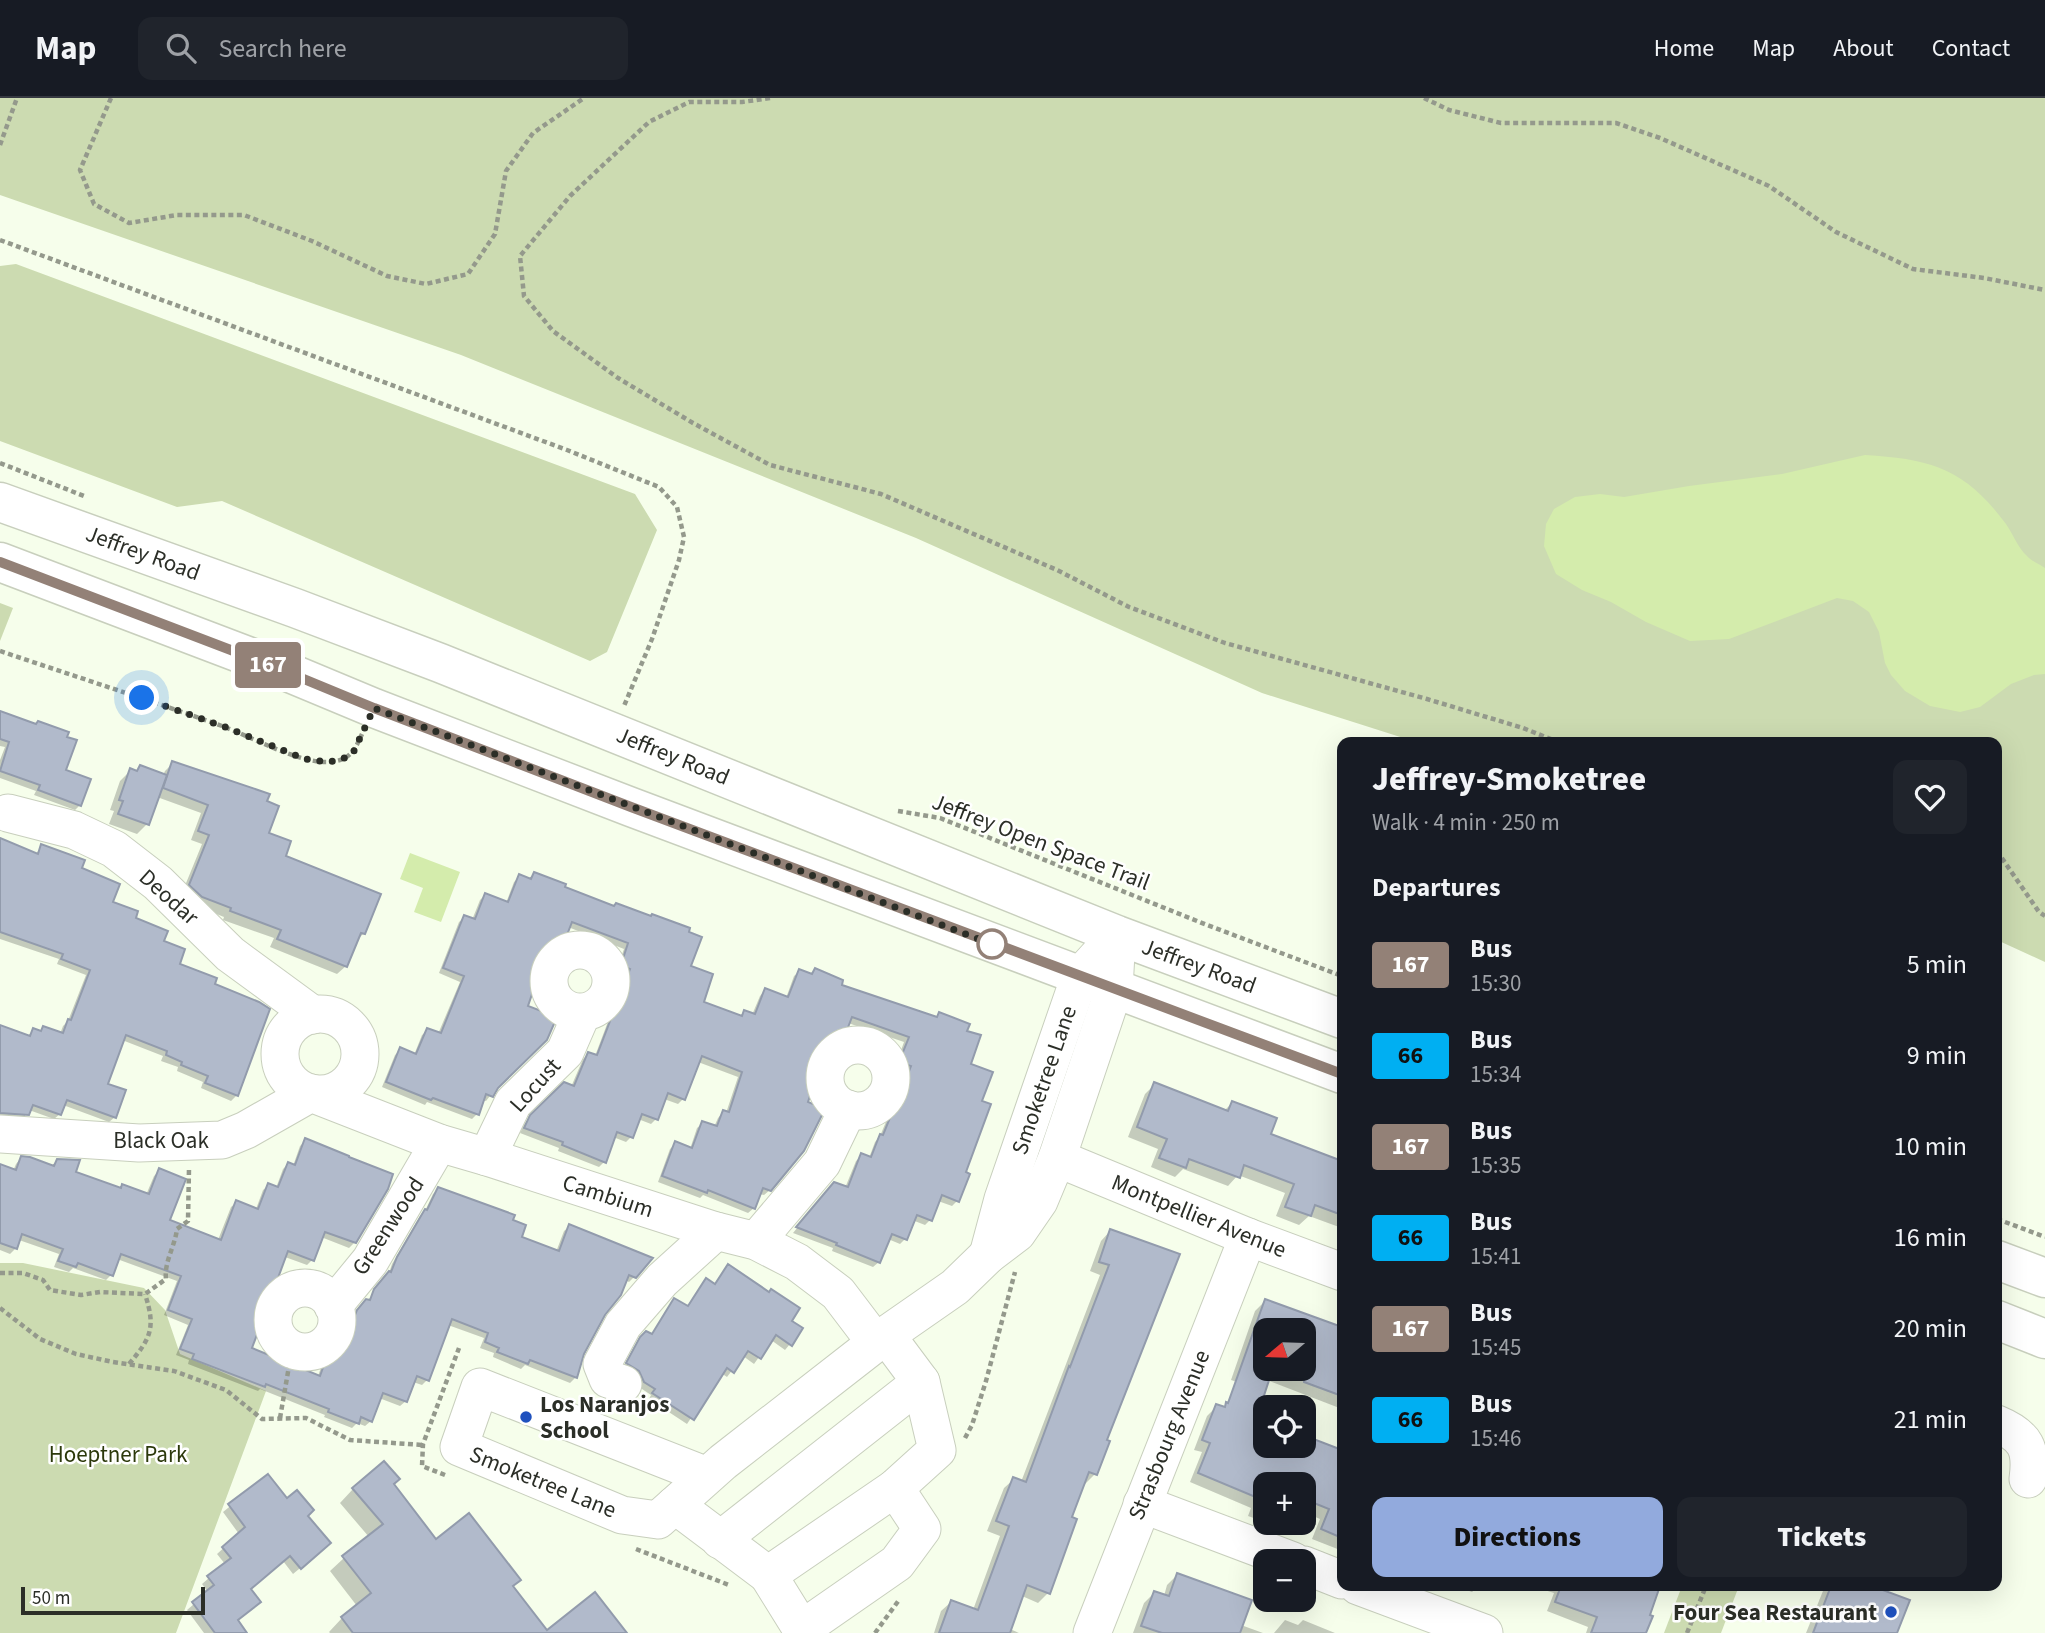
<!DOCTYPE html>
<meta charset="utf-8">
<style>
:root{--surface:#171b24;--page:#20242c;--text:#f1f3f6;--muted:#9ea1a6;--line:#363941;--accent:#92aadd}
body{margin:0;font-family:"Source Sans 3",sans-serif;background:var(--page);color:var(--text);height:100vh;display:flex;flex-direction:column;font-size:26px;white-space:nowrap}
*{box-sizing:border-box;margin:0}
p{font-size:23px;color:var(--muted)}
.icon{flex:none;width:38px;height:38px;fill:none;stroke:currentColor;stroke-width:2;stroke-linecap:round;stroke-linejoin:round}
.map{position:relative;flex:1;overflow:hidden}
.sheet{position:absolute;left:1337px;top:639px;width:665px;height:854px;display:flex;flex-direction:column;background:var(--surface);border-radius:14px;box-shadow:0 7px 28px #0002}
.sheet>*{flex:none}
.badge{padding:0 14px;border-radius:5px;font-size:24px;line-height:46px}
.needle{width:46px;rotate:251deg}
.controls{position:absolute;left:1253px;top:1220px;display:grid;gap:14px}
.controls a{display:grid;place-items:center;width:63px;height:63px;border-radius:14px;background:var(--surface);box-shadow:0 7px 28px #0002;font-size:35px}
.scale{position:absolute;left:21px;bottom:18px;width:184px;box-sizing:border-box;padding-left:7px;border:4px solid #2b2e27;border-top:0;font-size:19px;line-height:24px;white-space:nowrap;color:#2b2e27;-webkit-text-stroke:5px #fff;paint-order:stroke}
.you{position:absolute;width:35px;height:35px;margin:-18px;border:5px solid #fff;border-radius:50%;background:#1a73e8;box-shadow:0 0 0 10px #1a73e833}
.map>.badge{position:absolute;translate:-50% -50%;box-shadow:0 0 0 4px #fff}
h2{padding:0 35px;font-size:26px;line-height:63px}
.round{display:grid;place-items:center;flex:none;width:74px;height:74px;border-radius:14px;background:var(--page)}
.head{display:flex;align-items:center;justify-content:space-between;height:119px;padding:0 35px}
h1{font-size:33px;font-weight:800;line-height:52px}
.primary-button{display:flex;gap:14px;margin-top:auto;padding:14px 35px}
.primary-button a{flex:1;height:80px;border-radius:14px;background:var(--accent);color:#111;font-size:28px;font-weight:800;line-height:80px;text-align:center}
.primary-button a+a{background:var(--page);color:var(--text)}
ul{padding:0;list-style:none}
li{display:flex;align-items:center;gap:21px;height:91px;padding:0 35px}
li div{flex:1}
li b{display:block;font-size:26px}
li em{font-style:normal}
li .badge{min-width:77px;font-weight:700;text-align:center}
header{display:flex;align-items:center;gap:42px;box-sizing:border-box;height:98px;padding:0 35px;background:var(--surface);border-bottom:2px solid var(--line)}
header strong{font-size:33px}
nav{display:flex;gap:38px;margin-inline-start:auto;font-size:24px}
.search{width:490px;height:63px;background:var(--page);display:flex;align-items:center;gap:18px;box-sizing:border-box;padding:0 24px;border-radius:14px;color:var(--muted);font-size:26px}
.map>svg:first-child{display:block}
</style>
<header>
<strong>Map</strong>
<div class="search"><svg class="icon" aria-label="search" viewBox="0 0 24 24"><circle cx="10" cy="10" r="6"/><path d="M15 15l6 6"/></svg>Search here</div>
<nav><a>Home</a><a>Map</a><a>About</a><a>Contact</a></nav>
</header>
<div class="map">
<svg width="2045" height="1535" viewBox="0 0 2045 1535">
<rect width="100%" height="100%" fill="#f6feeb"/>
<g fill="#ccdbb1">
<polygon points="0,0 2045,0 2045,864 1997,842 1997,644 1416,644 1262,595 916,440 461,257 0,97"/>
<polygon points="16,166 635,396 657,432 607,554 590,563 222,403 177,409 0,343 0,168"/>
<polygon points="0,505 13,510 0,543"/>
<polygon points="0,1165 23,1165 144,1190 165,1212 180,1256 266,1293 176,1535 0,1535"/>
<polygon points="1682,1488 1739,1488 1721,1535 1664,1535"/>
</g>
<g fill="#d4ecac">
<path d="M 1865,357 C 1932,361 1965,371 2006,426 C 2013,436 2018,450 2027,458 C 2031,463 2039,466 2045,470 L 2045,576 L 2034,577 L 2011,586 L 1980,609 L 1960,614 L 1930,608 L 1905,593 L 1891,577 L 1885,565 L 1879,534 L 1869,514 L 1853,503 L 1837,500 L 1729,541 L 1690,543 L 1646,524 L 1611,504 L 1582,492 L 1556,476 L 1544,448 L 1546,426 L 1554,411 L 1575,399 L 1600,396 L 1624,399 L 1689,388 L 1782,376 Z"/>
<polygon points="410,755 460,774 441,824 414,814 423,790 400,781"/>
</g>
<g fill="#0003" fill-rule="evenodd">
<polygon points="0,615 64,673 80,707 75,712 34,697 36,693 0,680 0,662 5,649 0,648"/>
<polygon points="173,665 265,704 267,736 283,759 364,835 355,844 346,868 337,876 270,849 274,840 223,822 224,819 194,807 182,795 202,746 191,742 201,715 157,699 147,726 137,736 109,726 114,713 110,712 120,683 131,672 135,674 140,669 163,677 165,673"/>
<polygon points="0,746 35,757 42,748 80,771 110,805 134,821 162,844 177,867 212,887 237,997 231,1003 201,990 203,984 177,973 178,969 161,963 163,958 122,942 106,987 115,1019 109,1024 63,1007 60,1016 54,1021 29,1012 22,1022 0,1020 0,929 28,938 33,932 39,934 43,930 60,936 63,928 68,923 86,877 57,866 59,861 0,841"/>
<polygon points="534,776 562,790 689,869 701,905 740,919 745,914 752,917 760,898 765,892 786,900 794,878 800,873 810,877 815,872 839,888 935,920 939,916 965,934 968,967 979,1004 957,1103 952,1108 938,1103 930,1122 925,1127 912,1122 905,1141 900,1146 888,1141 879,1164 873,1169 832,1153 833,1150 793,1135 829,1091 845,1090 856,1063 862,1057 869,1060 875,1044 880,1038 907,974 895,969 904,944 848,925 840,944 835,949 826,946 770,1092 764,1097 759,1096 754,1110 748,1115 703,1097 700,1100 658,1084 670,1051 675,1046 690,1051 697,1030 703,1025 714,1029 718,1020 723,1014 726,1015 738,979 698,964 683,1001 678,1006 664,1001 656,1021 651,1026 638,1021 631,1039 626,1044 613,1039 604,1064 599,1069 558,1053 559,1050 520,1035 525,1025 564,986 571,989 583,961 588,956 595,958 626,876 616,873 624,851 568,829 560,849 555,855 545,851 497,989 486,1003 482,1002 477,1016 472,1021 427,1004 425,1007 382,989 395,957 401,951 414,957 422,937 428,932 438,936 460,884 439,875 459,824 465,819 472,822 480,802 485,797 506,805 514,784 520,778 528,781"/>
<polygon points="1155,986 1224,1013 1232,1005 1269,1037 1342,1063 1342,1126 1339,1129 1309,1118 1299,1127 1276,1118 1285,1095 1238,1077 1228,1088 1183,1071 1175,1079 1151,1069 1158,1051 1128,1039 1145,996"/>
<polygon points="306,1042 355,1144 349,1150 321,1139 312,1162 307,1167 285,1159 250,1251 318,1278 325,1258 331,1252 339,1255 352,1219 368,1203 389,1175 392,1166 420,1118 425,1113 433,1096 438,1091 511,1123 520,1140 556,1154 564,1133 570,1128 635,1178 629,1184 625,1182 603,1216 582,1255 576,1279 570,1285 525,1267 521,1271 493,1259 494,1255 480,1250 484,1240 448,1227 427,1282 422,1287 413,1284 406,1303 400,1308 379,1300 371,1323 365,1328 357,1325 352,1330 324,1319 325,1317 260,1291 258,1293 188,1266 189,1262 176,1257 188,1227 164,1217 177,1183 117,1161 111,1177 106,1182 73,1170 69,1174 54,1169 59,1156 19,1142 16,1150 10,1156 0,1152 0,1068 13,1073 16,1066 21,1060 51,1068 57,1063 74,1075 120,1091 146,1097 154,1078 160,1072 168,1123 218,1142 231,1109 237,1104 256,1111 263,1092 269,1087 276,1090 283,1071 288,1066 293,1068 300,1048"/>
<polygon points="1110,1133 1105,1343 1095,1376 1085,1386 1083,1385 1070,1420 1048,1495 1038,1505 1022,1498 1010,1531 1019,1535 934,1535 941,1513 951,1504 973,1512 1000,1438 987,1433 1004,1390 1014,1381 1021,1384 1100,1177 1090,1173 1101,1143"/>
<polygon points="728,1168 789,1224 790,1246 785,1252 771,1242 754,1266 743,1258 727,1279 721,1275 687,1326 649,1301 651,1297 639,1289 622,1271 636,1246 646,1235 650,1238 674,1202 687,1210 701,1188 706,1182 714,1187"/>
<path d="M 1265,1203 L 1342,1232 L 1342,1311 L 1267,1282 L 1258,1291 L 1231,1282 L 1255,1213 ZM 1265,1232 L 1304,1232 L 1304,1270 L 1265,1270 Z"/>
<polygon points="1227,1306 1248,1340 1299,1359 1302,1352 1312,1342 1327,1370 1342,1376 1342,1450 1340,1452 1312,1441 1320,1421 1304,1414 1304,1386 1265,1386 1265,1424 1248,1418 1251,1410 1190,1384 1202,1354 1194,1352 1207,1318 1217,1308 1223,1310"/>
<polygon points="268,1378 286,1403 306,1418 323,1451 293,1476 283,1463 249,1492 236,1523 237,1535 204,1535 187,1512 208,1494 202,1486 225,1466 217,1456 239,1436 223,1414"/>
<polygon points="392,1387 436,1443 512,1489 547,1534 625,1535 330,1535 329,1534 342,1520 357,1508 330,1473 344,1460 369,1439 340,1405 353,1391"/>
<polygon points="1177,1477 1241,1527 1263,1535 1133,1535 1144,1505 1154,1495 1164,1498 1167,1487"/>
<polygon points="1455,1488 1479,1488 1472,1494"/>
<polygon points="1532,1488 1659,1488 1648,1518 1645,1535 1586,1535 1588,1529 1547,1513 1554,1495"/>
<polygon points="1825,1488 1868,1488 1908,1503 1896,1535 1806,1535"/>
<polygon points="1285,1522 1298,1527 1303,1522 1335,1535 1274,1535"/>
</g>
<g fill="#b1bacb" stroke="#929bac" stroke-width="2">
<polygon points="0,613 36,626 38,623 69,634 67,639 77,642 66,672 91,681 81,708 38,692 40,687 0,673 9,644 0,641"/>
<polygon points="172,663 270,696 267,703 279,708 269,735 291,743 286,758 381,796 365,836 361,835 347,869 277,841 281,832 230,813 231,810 202,799 189,787 209,737 198,733 208,707 163,690"/>
<polygon points="140,667 167,677 149,727 118,716 123,703 119,702 130,670 137,673"/>
<polygon points="0,740 38,756 41,746 85,762 82,770 120,786 113,804 138,813 136,820 168,833 164,843 185,851 180,866 217,880 215,886 259,904 270,911 238,998 205,985 208,978 181,967 182,964 166,957 167,953 126,937 108,986 126,992 116,1020 67,1002 61,1017 33,1007 29,1017 0,1015 0,927 30,938 33,930 41,933 43,928 63,935 68,921 71,922 90,872 61,861 63,856 0,834"/>
<polygon points="534,774 566,786 565,789 614,808 616,805 651,818 652,816 690,830 689,834 702,839 691,868 713,876 704,904 742,918 744,912 755,916 765,890 788,899 799,871 812,876 815,870 843,882 842,887 937,919 939,914 970,926 967,933 981,937 971,966 993,974 982,1003 991,1006 966,1074 970,1076 959,1104 942,1097 932,1123 917,1117 907,1142 892,1136 880,1165 836,1147 837,1145 796,1129 834,1084 848,1089 861,1055 871,1059 880,1036 883,1037 911,968 899,964 909,939 852,919 842,945 830,940 808,1004 825,1011 804,1053 771,1093 763,1090 755,1111 708,1092 707,1095 662,1078 675,1043 692,1050 702,1023 717,1028 723,1012 729,1014 742,974 702,958 685,1002 668,995 658,1022 642,1016 633,1040 617,1034 606,1065 562,1047 563,1044 524,1030 530,1017 564,984 574,988 588,954 597,957 630,871 621,867 628,845 572,824 562,850 549,846 528,908 557,919 547,942 498,990 493,999 486,996 479,1017 433,1000 431,1002 386,984 400,949 416,956 427,930 441,935 464,878 443,870 464,817 475,821 485,795 508,804 519,776 531,781"/>
<polygon points="1154,984 1228,1013 1232,1003 1277,1020 1271,1036 1342,1063 1342,1117 1315,1107 1311,1118 1285,1109 1294,1086 1244,1067 1240,1080 1189,1061 1186,1070 1159,1060 1167,1041 1137,1029"/>
<polygon points="305,1040 349,1058 349,1059 393,1076 388,1091 356,1145 325,1134 314,1163 288,1153 252,1250 320,1278 330,1250 341,1255 357,1212 366,1201 370,1202 374,1191 389,1173 391,1174 397,1159 425,1111 427,1112 438,1089 515,1117 513,1122 526,1127 522,1139 559,1153 569,1126 653,1160 636,1180 629,1177 621,1197 605,1217 584,1256 577,1280 530,1262 528,1266 497,1254 499,1250 485,1244 488,1235 452,1221 429,1283 417,1278 407,1304 383,1295 372,1324 361,1319 359,1326 328,1314 329,1311 266,1286 265,1289 192,1261 194,1256 180,1251 192,1221 168,1212 181,1178 121,1156 113,1178 78,1165 76,1169 58,1163 63,1151 22,1136 17,1151 0,1145 0,1066 16,1072 21,1058 30,1059 54,1068 57,1061 80,1062 76,1074 121,1090 122,1086 149,1096 159,1070 186,1081 170,1122 221,1142 236,1102 258,1111 268,1085 278,1089 288,1064 295,1067"/>
<polygon points="1110,1131 1180,1156 1107,1342 1110,1343 1097,1377 1089,1374 1072,1419 1077,1421 1050,1496 1027,1487 1010,1535 939,1535 951,1502 978,1512 1009,1428 996,1423 1013,1379 1026,1384 1069,1268 1070,1269 1109,1167 1099,1164"/>
<polygon points="728,1166 769,1194 771,1191 800,1210 792,1223 803,1230 792,1248 776,1237 761,1261 748,1253 734,1275 727,1270 694,1322 652,1295 655,1291 644,1284 639,1273 626,1265 640,1239 646,1233 652,1236 674,1200 688,1208 706,1180 715,1186"/>
<polygon points="1265,1201 1342,1229 1342,1298 1304,1284 1304,1232 1265,1232 1265,1270 1273,1270 1258,1316 1265,1317 1265,1348 1272,1348 1304,1359 1311,1340 1342,1352 1342,1440 1321,1431 1329,1411 1304,1401 1304,1386 1265,1386 1265,1403 1198,1375 1210,1345 1202,1342 1216,1306 1225,1309 1226,1304 1228,1305"/>
<polygon points="384,1363 400,1381 394,1386 436,1441 469,1415 521,1482 513,1488 547,1532 595,1494 627,1535 353,1535 341,1519 371,1495 342,1458 383,1426 352,1390"/>
<polygon points="268,1376 287,1400 297,1392 314,1412 308,1418 331,1445 301,1471 290,1458 251,1491 261,1504 238,1522 247,1535 215,1535 192,1504 214,1487 207,1478 231,1460 222,1449 245,1429 228,1406"/>
<polygon points="1177,1475 1252,1502 1240,1535 1162,1535 1141,1528 1154,1493 1169,1498"/>
<polygon points="1561,1488 1660,1488 1650,1517 1653,1518 1646,1535 1591,1535 1597,1519 1555,1504"/>
<polygon points="1831,1488 1872,1488 1910,1502 1897,1535 1813,1535"/>
</g>
<g fill="none" stroke-linecap="round" stroke-linejoin="round">
<g stroke="#c8cfbd" stroke-width="39">
<g id="minor">
<polyline points="8,715 74,732 114,751 158,785 230,856 313,917"/>
<circle cx="580" cy="883" r="31"/>
<circle cx="320" cy="956" r="40"/>
<circle cx="858" cy="980" r="33"/>
<polyline points="0,1036 139,1045 222,1042 246,1032 311,995 439,1045 487,1059 716,1133 756,1143 797,1164 838,1195 876,1245"/>
<polyline points="487,1059 513,1005 565,954 582,915"/>
<polyline points="1057,1060 1248,1139 1342,1174"/>
<polyline points="756,1143 822,1065 848,1011"/>
<polyline points="988,1157 1003,1101 1080,878 1100,856"/>
<circle cx="305" cy="1222" r="32"/>
<polyline points="333,1208 370,1163 439,1045"/>
<polyline points="623,1286 608,1281 602,1266 623,1227 662,1182 716,1133"/>
<path d="M 1997,1326 C 2026,1338 2032,1351 2028,1381"/>
<polyline points="707,1378 480,1289 459,1349 622,1417 658,1422 723,1364 886,1237 955,1189 988,1157 1017,1135 1039,1103 1057,1060 1114,891 1117,837"/>
<polyline points="1142,1406 1293,1463"/>
<polyline points="675,1407 768,1477 895,1390 937,1352 921,1284 886,1237"/>
<polyline points="720,1442 921,1284"/>
<polyline points="1304,1467 1342,1482"/>
<polyline points="768,1477 804,1535"/>
<polyline points="1358,1488 1484,1535"/>
<polyline points="802,1531 897,1465 922,1431 895,1390"/>
<polyline points="1092,1535 1248,1139"/>
</g>
</g>
<g stroke="#c8cfbd" stroke-width="41">
<g id="major">
<polyline points="0,404 295,510 440,565 1117,837 1342,921"/>
<polyline points="0,464 266,565 374,610 631,709 1342,976"/>
<polyline points="1997,1162 2045,1180"/>
<polyline points="1997,1222 2045,1241"/>
</g>
</g>
<g stroke="#94998c" stroke-width="4.5" stroke-dasharray="5 3.5" stroke-linecap="butt">
<polyline points="111,0 80,72 94,106 129,125 177,117 244,117 312,143 387,178 426,186 468,176 495,136 506,73 533,35 584,0"/>
<polyline points="770,0 742,4 689,4 649,24 570,98 520,158 524,198 553,233 618,280 693,325 770,367 881,396 1057,472 1129,509 1225,545 1427,601 1523,630 1558,644"/>
<polyline points="1424,0 1449,12 1501,25 1616,25 1660,40 1769,88 1836,134 1913,171 1984,180 2045,192"/>
<polyline points="0,47 17,0"/>
<polyline points="0,142 567,352 659,389 677,409 684,439 679,462 652,541 624,608"/>
<polyline points="0,365 84,398"/>
<path d="M 0,553 C 74,578 149,602 222,628 C 252,639 298,665 328,664 C 349,663 354,654 362,636"/>
<polyline points="898,713 940,720 1207,827 1342,878"/>
<polyline points="1997,753 2039,814 2045,818"/>
<polyline points="1997,1121 2045,1139"/>
<path d="M 0,1175 L 23,1175 L 43,1182 L 50,1192 L 81,1197 L 100,1194 L 145,1196 L 166,1181 C 164,1164 175,1148 177,1131 L 188,1123 L 189,1070"/>
<polyline points="0,1210 40,1241 76,1256 113,1264 174,1273 226,1292 262,1321 306,1320 350,1342 423,1347"/>
<path d="M 129,1266 C 151,1240 156,1230 145,1196"/>
<polyline points="280,1320 292,1251"/>
<polyline points="965,1340 972,1327 986,1283 1015,1174"/>
<polyline points="445,1377 422,1368 423,1346 459,1250"/>
<polyline points="636,1451 729,1487"/>
<polyline points="875,1535 899,1502"/>
<polyline points="1687,1535 1706,1488"/>
</g>
<use href="#minor" stroke="#fff" stroke-width="37"/>
<use href="#major" stroke="#fff" stroke-width="38"/>
</g>
<g fill="none" stroke-linecap="round" stroke-linejoin="round">
<g stroke="#fff" stroke-width="16">
<polyline id="line" points="0,464 265,565 374,610 631,709 1342,976"/>
</g>
<use href="#line" stroke="#938177" stroke-width="10"/>
<polyline stroke="#2b2e27" stroke-width="7" stroke-dasharray="0 12.6" points="142,600 225,629 305,661 327,664 341,662 353,655 374,610 992,846"/>
</g>
<circle fill="#fff" stroke="#938177" stroke-width="3.5" cx="992" cy="846" r="14"/>
<g fill="#1f51be" stroke="#fff" stroke-width="2.5">
<circle cx="526" cy="1319" r="7"/>
<circle cx="1891" cy="1514" r="7"/>
</g>
<g text-anchor="middle" dominant-baseline="central" stroke-width="5" stroke-linejoin="round" paint-order="stroke">
<g font-size="23" fill="#2b2e27" stroke="#fff">
<text transform="translate(143 455) rotate(20)">Jeffrey Road</text>
<text transform="translate(673 658) rotate(22)">Jeffrey Road</text>
<text transform="translate(1041 744) rotate(21)">Jeffrey Open Space Trail</text>
<text transform="translate(169 799) rotate(42)">Deodar</text>
<text transform="translate(1199 868) rotate(20)">Jeffrey Road</text>
<text transform="translate(1044 982) rotate(-71)">Smoketree Lane</text>
<text transform="translate(535 987) rotate(-48)">Locust</text>
<text x="161" y="1042">Black Oak</text>
<text transform="translate(608 1098) rotate(18)">Cambium</text>
<text transform="translate(1199 1118) rotate(22)">Montpellier Avenue</text>
<text transform="translate(388 1128) rotate(-57)">Greenwood</text>
<text transform="translate(1169 1337) rotate(-68)">Strasbourg Avenue</text>
<text transform="translate(543 1384) rotate(22)">Smoketree Lane</text>
</g>
<g font-size="23" font-weight="bold" fill="#2b2e27" stroke="#fff" text-anchor="start">
<text x="540" y="1306">Los Naranjos<tspan x="540" dy="26">School</tspan></text>
<text x="1877" y="1514" text-anchor="end">Four Sea Restaurant</text>
</g>
<g font-size="23" fill="#2c390b" stroke="#fff">
<text x="118" y="1356">Hoeptner Park</text>
</g>
</g>
</svg>
<div class="controls">
<a><svg class="needle" viewBox="-14 -14 28 28"><path d="M0-13l5 13h-10z" fill="#e53935"/><path d="M0 13l5-13h-10z" fill="#9ea1a6"/></svg></a>
<a><svg class="icon" aria-label="locate" viewBox="0 0 24 24"><circle cx="12" cy="12" r="6"/><path d="M12 2v4M12 18v4M2 12h4M18 12h4"/></svg></a>
<a>+</a>
<a>−</a>
</div>
<div class="scale">50 m</div>
<div class="you" style="left:142px;top:600px"></div>
<b class="badge" style="left:268px;top:567px;background:#938177;color:#fff">167</b>
<section class="sheet">
<div class="head"><div><h1>Jeffrey-Smoketree</h1><p>Walk · 4 min · 250 m</p></div><a class="round"><svg class="icon" aria-label="heart" viewBox="0 0 24 24"><path d="M12 20l-8-8c-3-5 5-10 8-4 3-6 11-1 8 4z"/></svg></a></div>
<h2>Departures</h2>
<ul>
<li><span class="badge" style="background:#938177;color:#fff">167</span><div><b>Bus</b><p>15:30</p></div><em>5 min</em></li>
<li><span class="badge" style="background:#00aff2;color:#111">66</span><div><b>Bus</b><p>15:34</p></div><em>9 min</em></li>
<li><span class="badge" style="background:#938177;color:#fff">167</span><div><b>Bus</b><p>15:35</p></div><em>10 min</em></li>
<li><span class="badge" style="background:#00aff2;color:#111">66</span><div><b>Bus</b><p>15:41</p></div><em>16 min</em></li>
<li><span class="badge" style="background:#938177;color:#fff">167</span><div><b>Bus</b><p>15:45</p></div><em>20 min</em></li>
<li><span class="badge" style="background:#00aff2;color:#111">66</span><div><b>Bus</b><p>15:46</p></div><em>21 min</em></li>
</ul>
<div class="primary-button"><a>Directions</a><a>Tickets</a></div>
</section>
</div>
